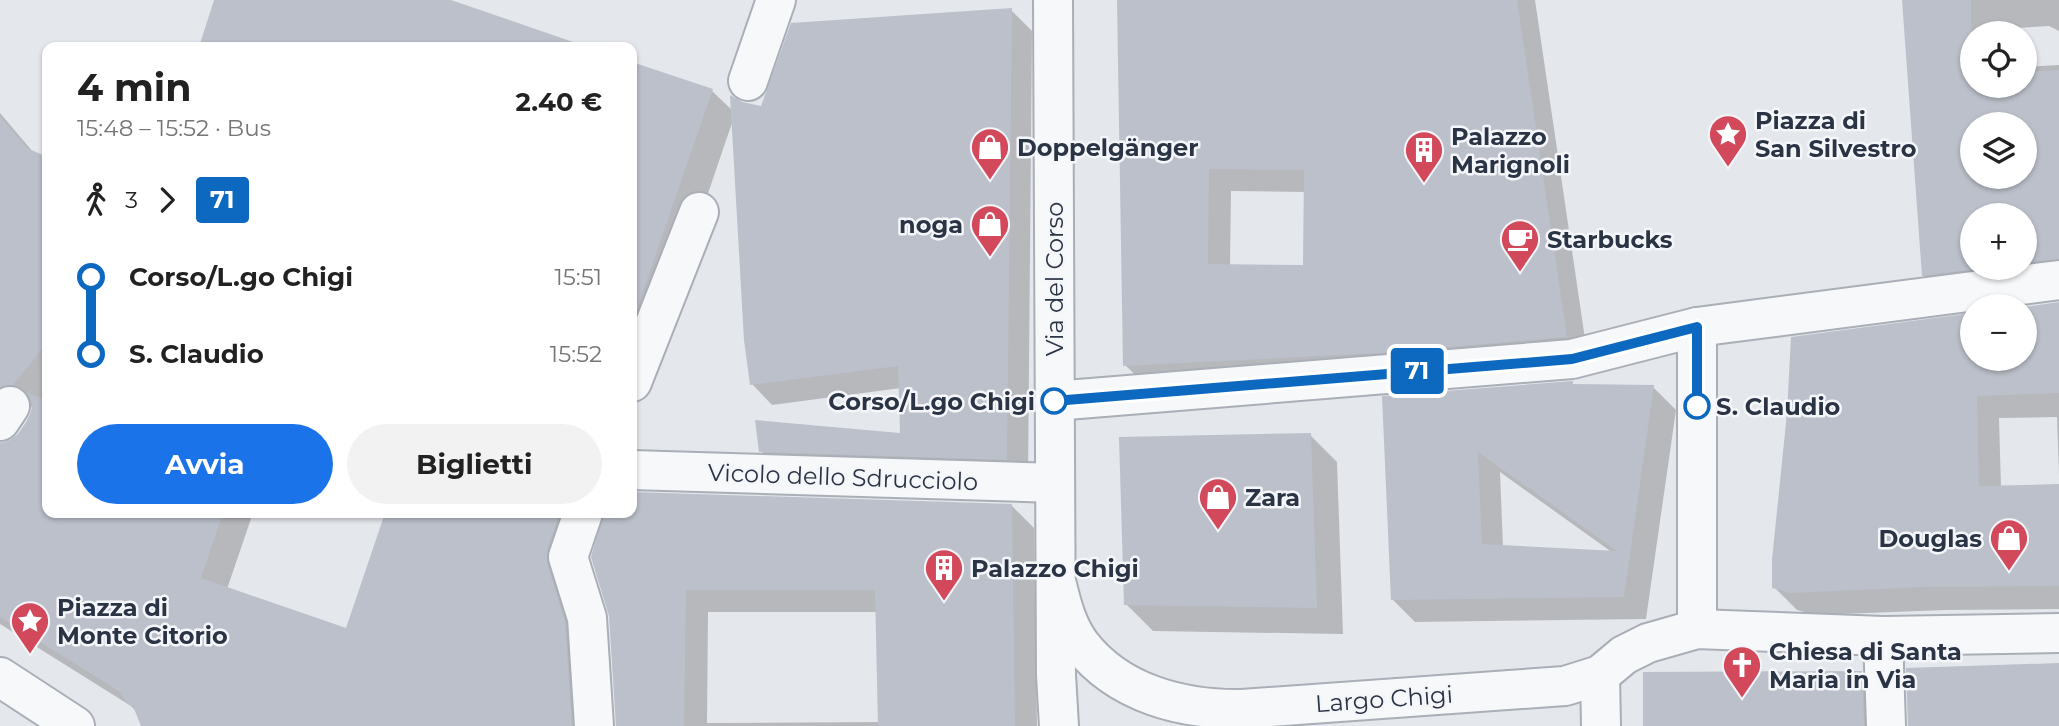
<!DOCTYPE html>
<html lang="it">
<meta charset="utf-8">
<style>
:root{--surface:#fff;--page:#f2f2f2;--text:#222;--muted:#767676;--accent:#1a73e8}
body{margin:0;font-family:Montserrat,sans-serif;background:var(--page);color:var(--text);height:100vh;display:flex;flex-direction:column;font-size:26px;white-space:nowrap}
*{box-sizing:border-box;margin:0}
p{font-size:23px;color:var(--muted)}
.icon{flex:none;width:38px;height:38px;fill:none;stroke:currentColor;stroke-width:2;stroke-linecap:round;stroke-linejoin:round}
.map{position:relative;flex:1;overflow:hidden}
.sheet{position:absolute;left:42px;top:42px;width:595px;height:476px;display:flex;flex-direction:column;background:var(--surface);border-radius:14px;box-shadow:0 2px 5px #0004}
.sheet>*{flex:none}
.badge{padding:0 14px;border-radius:5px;font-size:24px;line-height:46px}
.fabs{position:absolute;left:1960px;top:21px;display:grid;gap:14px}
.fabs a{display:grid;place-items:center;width:77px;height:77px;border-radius:50%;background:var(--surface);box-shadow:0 2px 5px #0004;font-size:35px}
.map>.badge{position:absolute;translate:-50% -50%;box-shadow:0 0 0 4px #fff}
.legs{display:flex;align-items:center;gap:10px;height:77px;padding:0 35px;font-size:23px}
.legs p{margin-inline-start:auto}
.summary{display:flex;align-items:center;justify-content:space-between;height:119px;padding:0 35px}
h1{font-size:38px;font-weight:700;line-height:52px}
.cta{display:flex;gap:14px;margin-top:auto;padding:14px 35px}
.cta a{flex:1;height:80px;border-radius:42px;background:var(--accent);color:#fff;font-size:28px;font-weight:700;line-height:80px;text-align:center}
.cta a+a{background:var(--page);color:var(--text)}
ul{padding:0 35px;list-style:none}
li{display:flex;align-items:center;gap:24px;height:77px;font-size:26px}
li i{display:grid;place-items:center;width:10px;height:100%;margin:0 9px;background:currentColor}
li i::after{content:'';width:18px;height:18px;margin:-9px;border:5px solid;border-radius:50%;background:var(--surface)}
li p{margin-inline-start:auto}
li:first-child i{background:linear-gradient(#0000 50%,currentColor 0)}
li:last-child i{background:linear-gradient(currentColor 50%,#0000 0)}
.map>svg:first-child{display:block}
</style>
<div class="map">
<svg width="2059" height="726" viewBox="0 0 2059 726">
<rect width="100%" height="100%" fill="#e4e7ec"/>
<g fill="#0003" fill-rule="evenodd">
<polygon points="216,0 444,0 583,47 201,47"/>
<path d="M 1119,0 L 1535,0 L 1588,359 L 1148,387 L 1125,365 ZM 1231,191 L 1305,192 L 1305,267 L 1230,266 Z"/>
<path d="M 1904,0 L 2059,0 L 2059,31 L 2049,26 L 2003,29 L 2003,33 L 1972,33 L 1972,86 L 2025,86 L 2025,67 L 2059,65 L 2059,284 L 1947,298 L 1923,275 ZM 1972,124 L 2025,124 L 2025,177 L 1972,177 ZM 1972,215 L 2025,215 L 2025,268 L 1972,268 Z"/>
<polygon points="1011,10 1032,31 1028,480 782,472 761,451 902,435 901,388 772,405 752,384 733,120 668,311 634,398 632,417 632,64 712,91 733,111 741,103 762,108"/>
<path d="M 0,113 L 33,152 L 47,159 L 47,394 L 42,400 L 47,403 L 47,513 L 253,513 L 227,589 L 347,630 L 387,513 L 632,513 L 632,493 L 1011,505 L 1034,528 L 1037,726 L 617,726 L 606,514 L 603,514 L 592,519 L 585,529 L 593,726 L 142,726 L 138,713 L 131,706 L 0,624 ZM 34,407 L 20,434 L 11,442 L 0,444 L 4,432 L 24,408 ZM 708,612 L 877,612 L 880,722 L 707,723 Z"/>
<polygon points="2059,304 2059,475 2057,417 1999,418 2001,487 2059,485 2059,609 1946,610 1815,615 1797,610 1774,587 1793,338 1972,315 1972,359 2025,359 2025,308"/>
<path d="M 1572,383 L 1575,386 L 1653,387 L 1676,410 L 1646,619 L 1415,622 L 1393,600 L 1383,398 ZM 1500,472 L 1613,553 L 1503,547 Z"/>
<polygon points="1310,435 1337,462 1343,634 1153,631 1126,604"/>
<polygon points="1862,673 1882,693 1883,726 1645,726"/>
</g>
<g fill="#bbc0ca" fill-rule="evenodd">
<polygon points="214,0 451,0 573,42 572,47 199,47"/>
<path d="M 1117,0 L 1517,0 L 1567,337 L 1380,353 L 1123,366 ZM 1209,169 L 1304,170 L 1303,265 L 1208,264 Z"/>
<path d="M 1902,0 L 1971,0 L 1972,86 L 2025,86 L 2025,72 L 2059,70 L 2059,259 L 2025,262 L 2025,215 L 1972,215 L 1972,268 L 1983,268 L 1922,276 ZM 1972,124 L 2025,124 L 2025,177 L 1972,177 Z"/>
<polygon points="1012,8 1007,460 759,452 755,420 900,433 898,366 750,385 744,340 730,95 742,102 761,106 791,23"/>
<polygon points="632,62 713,89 636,312 632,311"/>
<polygon points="0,116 27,148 47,157 47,343 13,385 0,387"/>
<polygon points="2059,302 2059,393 1977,396 1979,486 2059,484 2059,586 1922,587 1791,593 1772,588 1772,560 1787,413 1791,337 1972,313 1972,359 2025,359 2025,307"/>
<path d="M 1573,381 L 1573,384 L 1654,385 L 1624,597 L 1391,600 L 1382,396 ZM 1478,452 L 1617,551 L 1482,544 Z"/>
<polygon points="26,392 47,401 47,513 223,513 201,578 346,628 385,513 560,513 547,550 547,563 565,622 572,726 141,726 133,706 126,703 120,692 0,617 0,443 10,440 18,434 29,418 32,407 30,397"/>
<polygon points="1311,433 1317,608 1124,605 1119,437"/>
<polygon points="632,492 1012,504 1015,726 878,726 875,590 686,590 684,726 616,726 609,616 591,557 604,513 632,513"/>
<polygon points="2059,663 2059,726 1908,726 1906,668"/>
<polygon points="1862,671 1864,726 1643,726 1643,672"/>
</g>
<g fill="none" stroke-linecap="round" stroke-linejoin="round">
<g stroke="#a9aeb7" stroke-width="42">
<g id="street">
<polyline points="1053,0 1056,675 1059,726"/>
<polyline points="748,81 776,0"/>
<polyline points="1697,327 1697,629"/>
<polyline points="632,382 699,212"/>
<polyline points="1054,401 1572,359 1697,327 2059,280"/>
<polyline points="0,421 10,406"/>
<polyline points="632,470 1055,483"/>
<polyline points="583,513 568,557 587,618 594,726"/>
<path d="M 1057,585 C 1062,606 1068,628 1081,645 C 1119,694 1183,710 1242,709 L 1565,686 L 1600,675 L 1624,655 L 1648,643 L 1697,629 L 1883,636 L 2059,633"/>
<polyline points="1883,636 1886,726"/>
<polyline points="1600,675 1601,726"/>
<polyline points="0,677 75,726"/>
</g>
</g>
<use href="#street" stroke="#f7f8fa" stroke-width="38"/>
</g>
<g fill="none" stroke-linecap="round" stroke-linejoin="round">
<g stroke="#fff" stroke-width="16">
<polyline id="line-1" points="1054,401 1572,359 1697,327 1697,406"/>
</g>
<use href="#line-1" stroke="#0c69bf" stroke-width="10"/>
</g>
<defs>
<g id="sight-pin" transform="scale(2.0125)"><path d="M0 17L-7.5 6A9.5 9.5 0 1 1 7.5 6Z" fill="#d1495b" stroke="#f4f6f9"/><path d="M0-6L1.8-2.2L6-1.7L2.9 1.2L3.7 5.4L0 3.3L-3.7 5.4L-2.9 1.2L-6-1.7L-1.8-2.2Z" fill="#fff"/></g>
<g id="shop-pin" transform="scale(2.0125)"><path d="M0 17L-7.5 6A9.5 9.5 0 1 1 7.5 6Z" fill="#d1495b" stroke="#f4f6f9"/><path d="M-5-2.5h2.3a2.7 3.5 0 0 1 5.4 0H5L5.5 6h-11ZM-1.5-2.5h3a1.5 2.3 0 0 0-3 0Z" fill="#fff"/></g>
<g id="building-pin" transform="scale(2.0125)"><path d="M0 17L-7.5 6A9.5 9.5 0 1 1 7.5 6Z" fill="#d1495b" stroke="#f4f6f9"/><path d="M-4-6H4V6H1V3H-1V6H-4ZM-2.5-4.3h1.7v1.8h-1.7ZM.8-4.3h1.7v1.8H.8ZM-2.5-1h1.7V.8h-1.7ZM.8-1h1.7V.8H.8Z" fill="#fff"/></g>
<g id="cafe-pin" transform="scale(2.0125)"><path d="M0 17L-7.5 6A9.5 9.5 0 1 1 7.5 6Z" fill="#d1495b" stroke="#f4f6f9"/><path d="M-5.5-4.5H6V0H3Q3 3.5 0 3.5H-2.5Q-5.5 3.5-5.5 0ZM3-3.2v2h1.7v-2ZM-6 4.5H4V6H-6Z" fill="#fff"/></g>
<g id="church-pin" transform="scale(2.0125)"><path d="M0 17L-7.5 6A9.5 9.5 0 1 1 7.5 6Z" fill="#d1495b" stroke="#f4f6f9"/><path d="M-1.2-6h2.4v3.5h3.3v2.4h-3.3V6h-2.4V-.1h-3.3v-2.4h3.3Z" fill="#fff"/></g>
</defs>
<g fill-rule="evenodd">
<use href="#sight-pin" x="1728" y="134"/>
<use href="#shop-pin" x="990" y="147"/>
<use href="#building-pin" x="1424" y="150"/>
<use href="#shop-pin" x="990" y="224"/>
<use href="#cafe-pin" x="1520" y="239"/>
<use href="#shop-pin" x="1218" y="497"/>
<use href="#shop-pin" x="2009" y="538"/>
<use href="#building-pin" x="944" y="568"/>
<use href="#sight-pin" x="30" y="621"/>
<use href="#church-pin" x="1742" y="665"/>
</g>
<g fill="#fff" stroke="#0c69bf" stroke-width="3.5">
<circle cx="1054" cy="401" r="12"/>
<circle cx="1697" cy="406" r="12"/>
</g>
<g text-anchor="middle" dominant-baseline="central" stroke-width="5" stroke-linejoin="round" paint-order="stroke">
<g font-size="24" font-weight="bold" fill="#2b3445" stroke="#f4f6f9" text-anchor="start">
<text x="1755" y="120">Piazza di<tspan x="1755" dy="28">San Silvestro</tspan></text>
<text x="1451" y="136">Palazzo<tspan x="1451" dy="28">Marignoli</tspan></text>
<text x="1017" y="147">Doppelgänger</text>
<text x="963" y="224" text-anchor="end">noga</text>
<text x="1547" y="239">Starbucks</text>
<text x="1245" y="497">Zara</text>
<text x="1982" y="538" text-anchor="end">Douglas</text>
<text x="971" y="568">Palazzo Chigi</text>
<text x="57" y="607">Piazza di<tspan x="57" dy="28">Monte Citorio</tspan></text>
<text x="1769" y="651">Chiesa di Santa<tspan x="1769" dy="28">Maria in Via</tspan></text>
</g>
<g font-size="24" fill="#2b3445" stroke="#f4f6f9">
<text transform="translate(1054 279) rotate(-90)">Via del Corso</text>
<text transform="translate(843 477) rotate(2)">Vicolo dello Sdrucciolo</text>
<text transform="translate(1384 699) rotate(-4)">Largo Chigi</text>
</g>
<g font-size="24" font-weight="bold" fill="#2b3445" stroke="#f4f6f9" text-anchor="end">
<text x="1035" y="401">Corso/L.go Chigi</text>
<text x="1716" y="406" text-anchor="start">S. Claudio</text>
</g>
</g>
</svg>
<div class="fabs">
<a><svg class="icon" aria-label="locate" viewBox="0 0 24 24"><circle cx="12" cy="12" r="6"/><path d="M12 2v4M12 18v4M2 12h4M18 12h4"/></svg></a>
<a><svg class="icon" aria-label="layers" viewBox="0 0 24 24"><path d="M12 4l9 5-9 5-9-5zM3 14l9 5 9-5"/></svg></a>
<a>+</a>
<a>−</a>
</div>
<b class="badge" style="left:1417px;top:371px;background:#0c69bf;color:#fff">71</b>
<section class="sheet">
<div class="summary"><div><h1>4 min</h1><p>15:48 – 15:52 · Bus</p></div><b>2.40 €</b></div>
<div class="legs"><svg class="icon" aria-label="walk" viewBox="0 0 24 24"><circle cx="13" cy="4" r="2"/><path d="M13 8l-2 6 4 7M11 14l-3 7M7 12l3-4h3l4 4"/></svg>3<svg class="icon" aria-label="forward" viewBox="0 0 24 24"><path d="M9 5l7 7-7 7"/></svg><b class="badge" style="background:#0c69bf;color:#fff">71</b></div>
<ul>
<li><i style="color:#0c69bf"></i><b>Corso/L.go Chigi</b><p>15:51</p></li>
<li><i style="color:#0c69bf"></i><b>S. Claudio</b><p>15:52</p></li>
</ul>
<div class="cta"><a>Avvia</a><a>Biglietti</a></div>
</section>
</div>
